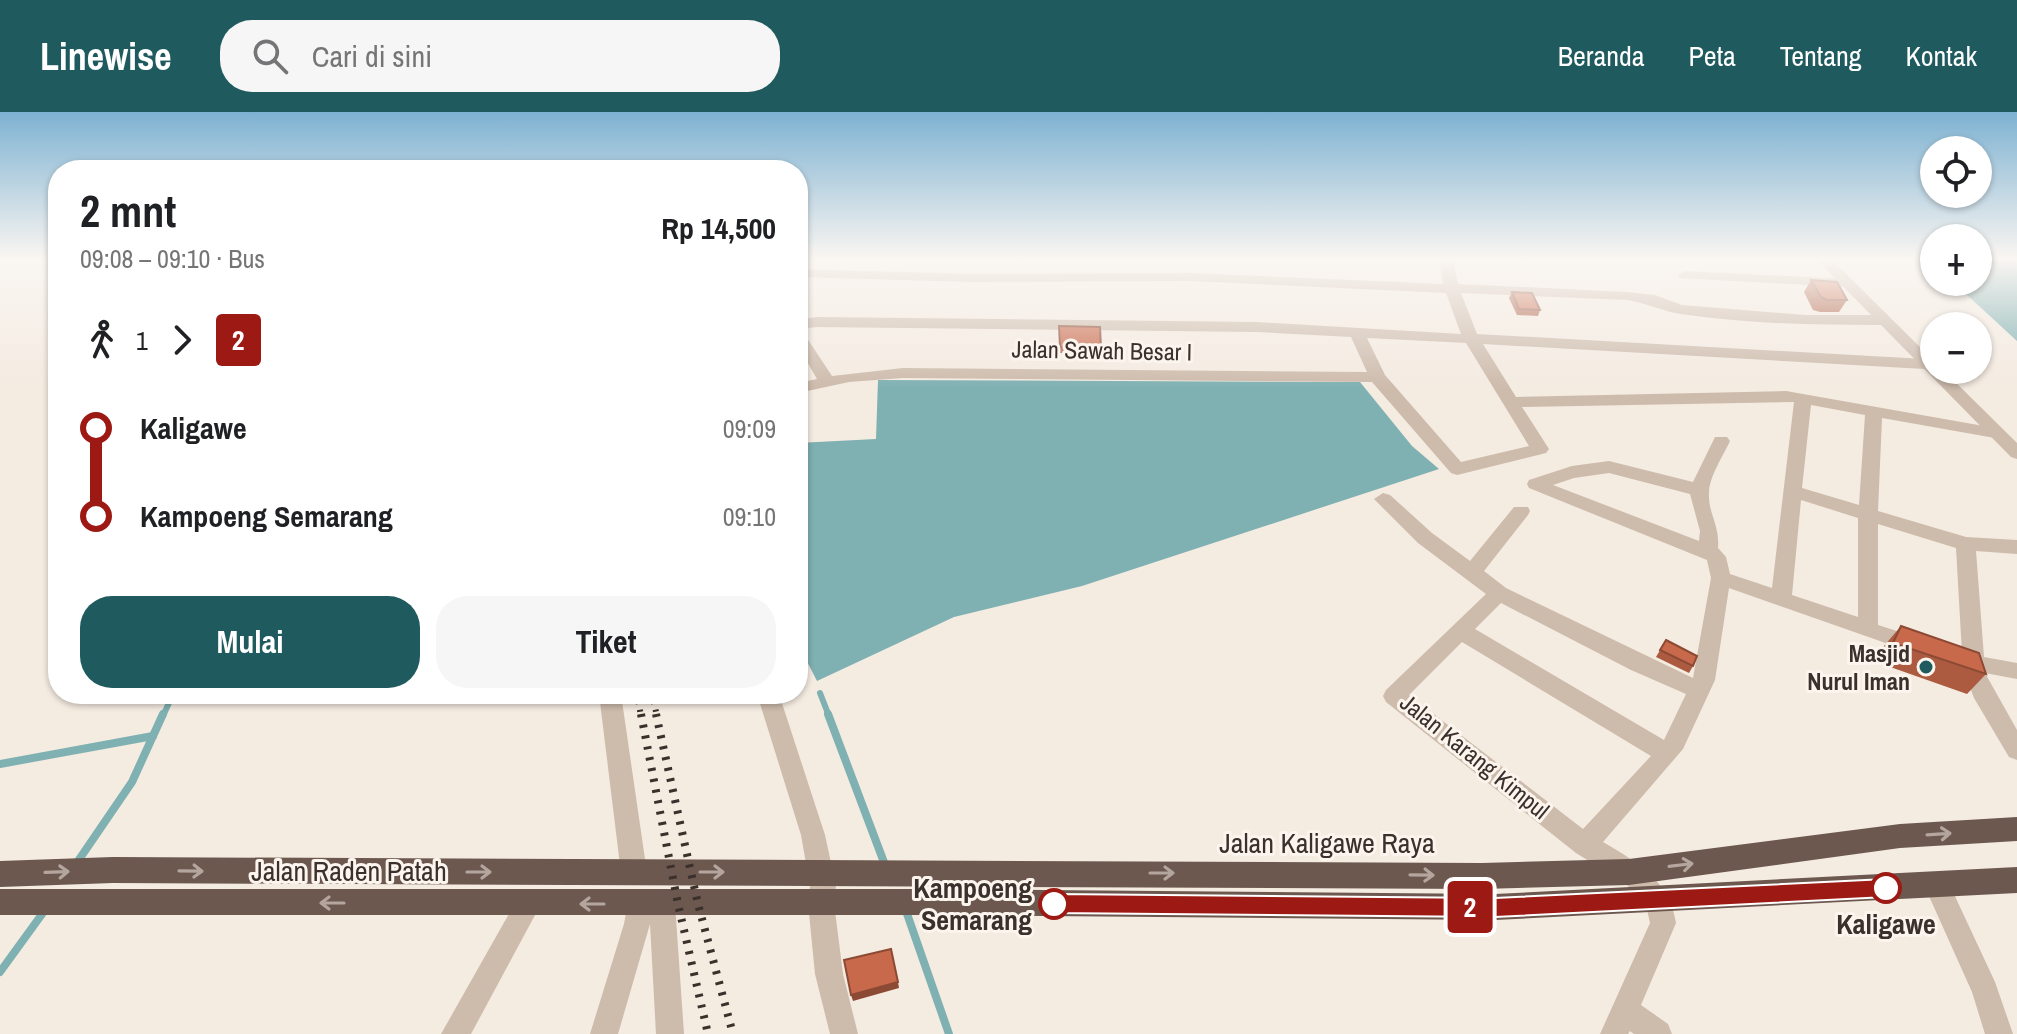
<!DOCTYPE html>
<html lang="id">
<meta charset="utf-8">
<style>
:root{--surface:#fff;--page:#f6f6f6;--text:#202124;--muted:#757577;--accent:#1f5a5e}
body{margin:0;font-family:"Archivo Narrow",sans-serif;background:var(--page);color:var(--text);height:100vh;display:flex;flex-direction:column;font-size:30px;white-space:nowrap}
*{box-sizing:border-box;margin:0}
p{font-size:26px;color:var(--muted)}
.icon{flex:none;width:44px;height:44px;fill:none;stroke:currentColor;stroke-width:2;stroke-linecap:round;stroke-linejoin:round}
.map{position:relative;flex:1;overflow:hidden}
.drawer{position:absolute;left:48px;top:48px;width:760px;height:544px;display:flex;flex-direction:column;background:var(--surface);border-radius:32px;box-shadow:0 2px 6px #0004}
.drawer>*{flex:none}
.badge{padding:0 16px;border-radius:6px;font-size:28px;line-height:52px}
.controls{position:absolute;left:1920px;top:24px;display:grid;gap:16px}
.controls a{display:grid;place-items:center;width:72px;height:72px;border-radius:50%;background:var(--surface);box-shadow:0 2px 6px #0004;font-size:40px}
.map>.badge{position:absolute;translate:-50% -50%;box-shadow:0 0 0 4px #fff}
.legs{display:flex;align-items:center;gap:12px;height:88px;padding:0 32px;font-size:26px}
.legs p{margin-inline-start:auto}
.headline{display:flex;align-items:center;justify-content:space-between;height:136px;padding:0 32px}
h1{font-size:44px;font-weight:700;line-height:60px}
.cta{display:flex;gap:16px;margin-top:auto;padding:16px 32px}
.cta a{flex:1;height:92px;border-radius:32px;background:var(--accent);color:#fff;font-size:32px;font-weight:700;line-height:92px;text-align:center}
.cta a+a{background:var(--page);color:var(--text)}
ul{padding:0 32px;list-style:none}
li{display:flex;align-items:center;gap:28px;height:88px;font-size:30px}
li i{display:grid;place-items:center;width:12px;height:100%;margin:0 10px;background:currentColor}
li i::after{content:'';width:20px;height:20px;margin:-10px;border:6px solid;border-radius:50%;background:var(--surface)}
li p{margin-inline-start:auto}
li:first-child i{background:linear-gradient(#0000 50%,currentColor 0)}
li:last-child i{background:linear-gradient(currentColor 50%,#0000 0)}
header{display:flex;align-items:center;gap:48px;box-sizing:border-box;height:112px;padding:0 40px;background:var(--accent);color:#fff}
header strong{font-size:38px}
nav{display:flex;gap:44px;margin-inline-start:auto;font-size:28px}
.search{width:560px;height:72px;background:var(--page);display:flex;align-items:center;gap:20px;box-sizing:border-box;padding:0 28px;border-radius:32px;color:var(--muted);font-size:30px}
.map>svg:first-child{display:block}
</style>
<header>
<strong>Linewise</strong>
<div class="search"><svg class="icon" aria-label="search" viewBox="0 0 24 24"><circle cx="10" cy="10" r="6"/><path d="M15 15l6 6"/></svg>Cari di sini</div>
<nav><a>Beranda</a><a>Peta</a><a>Tentang</a><a>Kontak</a></nav>
</header>
<div class="map">
<svg width="2017" height="922" viewBox="0 0 2017 922">
<rect width="100%" height="100%" fill="#f4ebe1"/>
<g fill="#7fb0b2">
<polygon points="1978,148 2017,148 2017,229 1953,170 1978,170"/>
<polygon points="878,268 1360,270 1412,334 1439,357 1082,474 954,505 817,569 798,532 798,331 876,327"/>
</g>
<g fill="none" stroke-linecap="round" stroke-linejoin="round">
<g stroke="#7fb0b2" stroke-width="6">
<polyline points="820,581 829,604"/>
<polyline points="163,604 173,582"/>
</g>
<g stroke="#7fb0b2" stroke-width="8">
<polyline points="828,602 885,753"/>
<polyline points="0,652 153,624"/>
<polyline points="76,752 132,670 163,602"/>
<polyline points="905,796 949,922"/>
<polyline points="0,860 45,798"/>
</g>
<g fill="#cdbbac" fill-rule="evenodd">
<path d="M 1439,148 L 1453,148 L 1458,172 L 1627,180 L 1655,183 L 1682,193 L 1805,203 L 1883,203 L 1891,208 L 1883,213 C 1816,213 1747,212 1681,202 C 1662,199 1646,191 1627,188 L 1461,181 L 1477,222 L 1925,247 L 1933,252 L 1925,257 L 1483,232 L 1516,285 L 1786,279 L 1995,316 L 2004,321 L 1995,326 L 1882,306 L 1878,399 L 1966,425 L 2017,428 L 2017,442 L 1976,439 L 1984,545 L 2017,551 L 2017,567 L 1985,561 L 2017,618 L 2017,648 L 2009,645 L 1974,586 L 1963,557 L 1950,554 L 1947,548 L 1950,542 L 1962,541 L 1956,436 L 1878,412 L 1878,513 L 1925,528 L 1928,534 L 1925,540 L 1917,542 L 1729,476 L 1715,568 L 1683,637 L 1603,730 C 1637,750 1670,769 1676,811 L 1641,893 L 1668,912 L 1672,922 L 1634,922 L 1630,919 L 1628,922 L 1600,922 L 1650,811 L 1646,793 L 1626,772 L 1576,741 L 1386,590 L 1383,584 L 1386,578 L 1486,482 L 1418,431 L 1374,387 L 1383,381 L 1390,383 L 1432,421 L 1470,449 L 1514,395 L 1528,395 L 1530,399 L 1528,403 L 1484,459 L 1506,476 L 1693,566 L 1711,466 L 1707,448 L 1529,376 L 1527,372 L 1529,368 L 1572,354 L 1609,349 L 1693,370 L 1715,325 L 1727,325 L 1730,329 C 1723,344 1709,365 1709,381 C 1708,402 1720,413 1718,436 L 1726,445 L 1730,462 L 1772,476 L 1794,290 L 1522,295 L 1549,337 L 1546,341 L 1457,363 L 1451,361 L 1372,270 L 903,266 L 849,270 L 798,281 L 798,271 L 817,267 L 798,234 L 798,208 L 816,205 L 1257,210 L 1461,222 L 1446,181 L 1191,169 L 973,170 L 798,165 L 798,157 L 973,162 L 1191,161 L 1443,172 ZM 816,215 L 1257,220 L 1351,225 L 1367,260 L 903,256 L 832,264 L 801,217 ZM 1367,226 L 1466,231 L 1529,334 L 1461,350 L 1385,263 ZM 1811,293 L 1865,303 L 1859,393 L 1802,376 ZM 1609,361 L 1690,382 L 1700,419 L 1699,429 L 1553,373 L 1574,366 ZM 1801,388 L 1858,406 L 1858,505 L 1792,483 ZM 1501,491 L 1631,558 L 1686,582 L 1664,628 L 1475,517 ZM 1462,530 L 1651,644 L 1583,717 L 1409,583 Z"/>
<polygon points="1685,159 1846,167 1853,171 1846,175 1680,166 1678,163"/>
<polygon points="757,582 779,582 825,723 836,774 834,791 843,862 858,922 830,922 815,862 808,791 810,774 801,723"/>
<polygon points="1937,761 1946,765 1995,870 2013,922 1985,922 1972,880 1924,773 1928,765"/>
<polygon points="528,780 537,784 541,792 471,922 441,922 519,784"/>
<polygon points="638,780 647,784 650,790 653,784 662,780 671,784 675,792 684,922 656,922 650,812 618,922 590,922 624,812 629,784"/>
</g>
<g fill="#cdbbac" fill-rule="evenodd">
<polygon points="1817,148 1832,148 1934,249 1934,258 1943,258 2017,331 2017,347 2011,345"/>
<polygon points="599,582 621,582 647,761 643,769 634,772 625,769 621,761"/>
</g>
<g fill="#6c584f" fill-rule="evenodd">
<polygon points="2017,705 2017,729 1900,736 1629,773 1482,777 113,771 0,775 0,749 113,745 1482,751 1629,747 1900,712"/>
<polygon points="2017,755 2017,781 1495,808 930,803 0,803 0,777 930,777 1495,782"/>
</g>
<g stroke="#3b302b" stroke-width="6" stroke-dasharray="2 6" stroke-linecap="butt">
<polyline points="637,582 641,604"/>
<polyline points="652,582 657,604"/>
</g>
<g stroke="#3b302b" stroke-width="8" stroke-dasharray="3 8" stroke-linecap="butt">
<polyline points="641,602 678,792 708,922"/>
<polyline points="656,602 698,792 733,922"/>
</g>
</g>
<g fill="#ac5a40">
<polygon points="1811,168 1847,188 1839,200 1820,200 1813,198 1804,180"/>
<polygon points="1512,180 1540,198 1538,204 1517,203 1509,186"/>
<polygon points="1059,214 1101,236 1101,242 1060,241"/>
<polygon points="1901,514 1986,562 1967,582 1876,550 1884,534"/>
<polygon points="1666,528 1693,554 1689,561 1656,545"/>
</g>
<polygon fill="#8c4a34" points="898,870 899,876 853,889 851,883"/>
<g fill="#c8694b" stroke="#8c4a34" stroke-width="2">
<polygon points="1811,168 1837,170 1847,188 1827,188 1821,185"/>
<polygon points="1512,180 1532,181 1540,198 1519,197"/>
<polygon points="1059,214 1100,215 1101,236 1060,235"/>
<polygon points="1901,514 1979,541 1986,562 1893,531"/>
<polygon points="1666,528 1697,544 1693,554 1660,538"/>
<polygon points="891,837 898,870 851,883 844,848"/>
</g>
<defs><path id="oneway-shaft" d="M-6 0H5M1.5-3L5.5 0L1.5 3" fill="none" stroke-width="1.6" stroke-linecap="round" stroke-linejoin="round" transform="scale(2)"/></defs>
<g stroke="#b4a69e">
<use href="#oneway-shaft" transform="translate(1939 722) rotate(-4)"/>
<use href="#oneway-shaft" transform="translate(1681 753) rotate(-7)"/>
<use href="#oneway-shaft" transform="translate(191 759) rotate(1)"/>
<use href="#oneway-shaft" transform="translate(57 760) rotate(-2)"/>
<use href="#oneway-shaft" transform="translate(479 760)"/>
<use href="#oneway-shaft" transform="translate(712 760)"/>
<use href="#oneway-shaft" transform="translate(1162 761)"/>
<use href="#oneway-shaft" transform="translate(1422 763) rotate(1)"/>
<use href="#oneway-shaft" transform="translate(332 791) rotate(-180)"/>
<use href="#oneway-shaft" transform="translate(592 792) rotate(180)"/>
</g>
<linearGradient id="sky" x2="0" y2="1"><stop stop-color="#7eb2d2"/><stop offset="0.53" stop-color="#faf6f2"/><stop offset="1" stop-color="#faf6f2" stop-opacity="0"/></linearGradient>
<rect width="2017" height="277" fill="url(#sky)"/>
<polygon fill="#9c1a13" stroke="#fff" stroke-width="2" points="1886,767 1893,770 1896,776 1893,783 1886,785 1495,805 1054,801 1047,798 1044,792 1047,785 1054,782 1495,786"/>
<circle fill="#1f5a5e" stroke="#fbf5ee" stroke-width="3" cx="1926" cy="555" r="8"/>
<g fill="#fff" stroke="#9c1a13" stroke-width="4">
<circle cx="1886" cy="776" r="14"/>
<circle cx="1054" cy="792" r="14"/>
</g>
<g text-anchor="middle" dominant-baseline="central" stroke-width="6" stroke-linejoin="round" paint-order="stroke">
<g font-size="24" fill="#3b302b" stroke="#fbf5ee">
<text transform="translate(1102 238) rotate(1)">Jalan Sawah Besar I</text>
<text transform="translate(1475 644) rotate(39)">Jalan Karang Kimpul</text>
</g>
<g font-size="24" font-weight="bold" fill="#3b302b" stroke="#fbf5ee" text-anchor="end">
<text x="1910" y="541">Masjid<tspan x="1910" dy="28">Nurul Iman</tspan></text>
</g>
<g font-size="28" fill="#3b302b" stroke="#fbf5ee">
<text x="1327" y="731">Jalan Kaligawe Raya</text>
<text x="349" y="759">Jalan Raden Patah</text>
</g>
<g font-size="28" font-weight="bold" fill="#3b302b" stroke="#fbf5ee" text-anchor="end">
<text x="1032" y="776">Kampoeng<tspan x="1032" dy="32">Semarang</tspan></text>
<text x="1886" y="812" text-anchor="middle">Kaligawe</text>
</g>
</g>
</svg>
<div class="controls">
<a><svg class="icon" aria-label="locate" viewBox="0 0 24 24"><circle cx="12" cy="12" r="6"/><path d="M12 2v4M12 18v4M2 12h4M18 12h4"/></svg></a>
<a>+</a>
<a>−</a>
</div>
<b class="badge" style="left:1470px;top:795px;background:#9c1a13;color:#fff">2</b>
<section class="drawer">
<div class="headline"><div><h1>2 mnt</h1><p>09:08 – 09:10 · Bus</p></div><b>Rp 14,500</b></div>
<div class="legs"><svg class="icon" aria-label="walk" viewBox="0 0 24 24"><circle cx="13" cy="4" r="2"/><path d="M13 8l-2 6 4 7M11 14l-3 7M7 12l3-4h3l4 4"/></svg>1<svg class="icon" aria-label="forward" viewBox="0 0 24 24"><path d="M9 5l7 7-7 7"/></svg><b class="badge" style="background:#9c1a13;color:#fff">2</b></div>
<ul>
<li><i style="color:#9c1a13"></i><b>Kaligawe</b><p>09:09</p></li>
<li><i style="color:#9c1a13"></i><b>Kampoeng Semarang</b><p>09:10</p></li>
</ul>
<div class="cta"><a>Mulai</a><a>Tiket</a></div>
</section>
</div>
